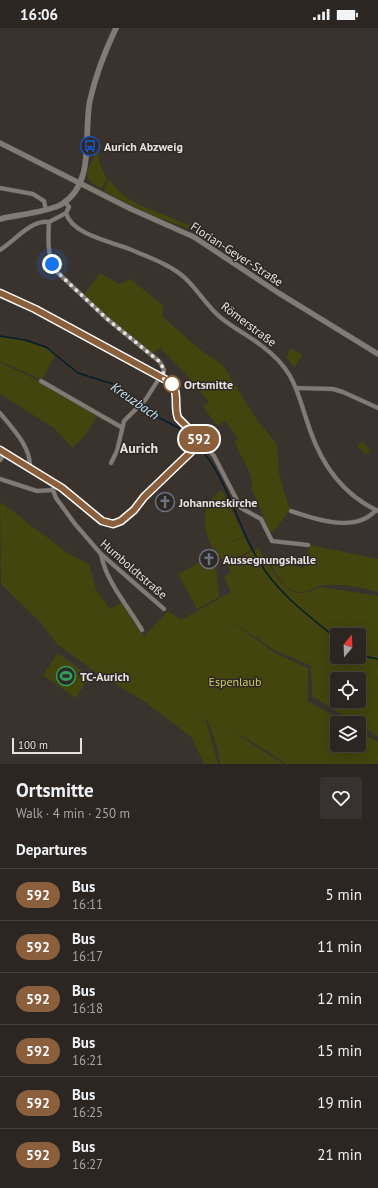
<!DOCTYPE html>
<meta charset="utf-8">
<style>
:root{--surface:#2b2622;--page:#37322f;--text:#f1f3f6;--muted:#a6a5a5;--line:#474340}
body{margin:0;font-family:"PT Sans",sans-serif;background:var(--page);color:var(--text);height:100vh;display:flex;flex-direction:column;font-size:15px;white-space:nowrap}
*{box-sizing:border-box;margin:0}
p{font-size:13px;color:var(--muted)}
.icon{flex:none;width:22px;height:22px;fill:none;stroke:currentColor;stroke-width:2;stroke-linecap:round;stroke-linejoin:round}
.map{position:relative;height:736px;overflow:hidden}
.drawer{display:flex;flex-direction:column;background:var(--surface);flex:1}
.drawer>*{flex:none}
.badge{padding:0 8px;border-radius:13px;font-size:14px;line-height:26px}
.needle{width:26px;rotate:19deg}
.buttons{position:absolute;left:330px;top:600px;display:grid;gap:8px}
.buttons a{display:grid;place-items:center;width:36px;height:36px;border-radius:4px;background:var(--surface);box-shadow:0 4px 16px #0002,0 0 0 1px var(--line);font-size:20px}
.scale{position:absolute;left:12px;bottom:10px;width:70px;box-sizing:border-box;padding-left:4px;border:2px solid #e6e1de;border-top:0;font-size:11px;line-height:14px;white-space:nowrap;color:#e6e1de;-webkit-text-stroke:3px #2f2824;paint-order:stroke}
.you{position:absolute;width:20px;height:20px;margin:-10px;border:3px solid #fff;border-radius:50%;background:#1a73e8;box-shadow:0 0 0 6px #1a73e833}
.map>.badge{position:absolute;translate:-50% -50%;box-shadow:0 0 0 2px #fff}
h2{padding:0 16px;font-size:15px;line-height:36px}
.round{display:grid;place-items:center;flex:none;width:42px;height:42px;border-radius:4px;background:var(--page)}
.headline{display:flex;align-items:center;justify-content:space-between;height:68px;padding:0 16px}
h1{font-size:19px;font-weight:700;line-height:30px}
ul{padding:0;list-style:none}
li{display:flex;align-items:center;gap:12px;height:52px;padding:0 16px;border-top:1px solid var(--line)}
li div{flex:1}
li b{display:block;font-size:15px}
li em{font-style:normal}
li .badge{min-width:44px;font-weight:700;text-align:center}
.status{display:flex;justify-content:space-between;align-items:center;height:28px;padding:0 20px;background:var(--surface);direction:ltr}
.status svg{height:11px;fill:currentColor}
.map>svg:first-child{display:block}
</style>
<div class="status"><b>16:06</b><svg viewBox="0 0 49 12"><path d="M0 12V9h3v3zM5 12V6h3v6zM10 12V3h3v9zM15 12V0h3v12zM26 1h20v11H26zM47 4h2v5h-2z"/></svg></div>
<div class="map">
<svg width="378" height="736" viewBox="0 0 378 736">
<rect width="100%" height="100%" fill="#39322d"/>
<g fill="#44440e" fill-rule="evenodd">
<path d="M 95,112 L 99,112 C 98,127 98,136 107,150 L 102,161 C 84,152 84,148 93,131 C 95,126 94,117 95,112 Z"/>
<polygon points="109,151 121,165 135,175 189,197 189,201 146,185 104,163"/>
<polygon points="100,245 119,256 130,251 164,278 162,288 199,321 222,336 257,392 277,416 279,446 290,482 274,503 270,504 252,462 251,449 247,439 234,414 238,411 225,393 218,398 203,379 209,374 181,341 160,320 152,326 107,289 84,266"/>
<path d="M 0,309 C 20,310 40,316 56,326 L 42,352 L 0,333 Z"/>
<polygon points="291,320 303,327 294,339 286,329"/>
<polygon points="0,334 41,354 97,388 86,407 73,420 54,400 0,366"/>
<polygon points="362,413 371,423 366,427 357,418"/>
<path d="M 222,462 L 244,508 L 223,518 L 244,509 L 251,522 L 227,536 L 215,524 L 218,521 L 215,523 C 202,506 199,473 222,462 Z"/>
<path d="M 0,475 L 3,476 L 69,526 L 89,536 L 96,561 L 110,581 L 123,574 L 144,608 L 168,583 L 181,592 L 231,564 L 224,549 L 231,544 L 227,537 L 258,520 L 280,554 L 293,564 L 305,565 L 322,559 L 378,568 L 378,709 L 359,697 L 359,695 L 356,695 L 312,668 L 311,638 L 274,622 L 230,592 L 273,624 L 308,640 L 308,673 L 346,695 L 337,695 L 337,717 L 359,717 L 359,703 L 378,714 L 378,736 L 286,736 L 256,716 L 230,702 L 284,736 L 220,736 L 217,719 L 207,691 L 205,690 L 218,736 L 204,736 L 191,709 L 145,674 L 94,643 L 56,615 L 40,594 L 1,556 ZM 337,607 L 359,607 L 359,629 L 337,629 ZM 337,651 L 359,651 L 359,673 L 337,673 Z"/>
<path d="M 310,517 L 378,531 L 378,564 C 361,560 343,556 326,557 C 318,557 312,562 305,564 C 288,567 278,549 271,537 L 278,532 L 303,540 Z"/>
<polygon points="211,528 217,546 219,569 197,581 178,546"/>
<polygon points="58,625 90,649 75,670 43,647"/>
</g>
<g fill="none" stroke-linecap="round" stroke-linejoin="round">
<g stroke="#03202a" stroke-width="1.5">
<polyline points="0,308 25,312 46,319 78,345 113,356 144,382 179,400 195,415"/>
<path d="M 198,418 C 229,450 239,507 266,544 C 285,571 312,590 337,611"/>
<polyline points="359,627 378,631"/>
</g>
<g stroke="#534e4a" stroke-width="5">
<g id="minor">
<polyline points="0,160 33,166 44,173 46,182"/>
<path d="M 65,174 L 69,179 L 66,185 C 72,207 113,214 132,222 C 150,230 171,237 185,250 C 198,262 206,277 220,289 C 233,300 248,307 262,318 C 296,343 297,365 310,402 C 322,437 344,467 378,483"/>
<path d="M 49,194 C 48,211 47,228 56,243 L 106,290 L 160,334 L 164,342 L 162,350"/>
<polyline points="49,194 66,185"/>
<path d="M 0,222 C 16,212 30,192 49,194"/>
<polyline points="41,353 121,399"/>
<polyline points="297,360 333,361 343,364 378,380"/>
<path d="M 0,385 C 13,401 32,420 30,441"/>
<polyline points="200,412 214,428 241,480 261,491 272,513 308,517"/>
<polyline points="0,432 5,425"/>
<polyline points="111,435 117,423 124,393 146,371 160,349"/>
<polyline points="0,451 37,463 53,462"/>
<polyline points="54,456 53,462 56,470 75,496 101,526 164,581"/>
<path d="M 291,483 C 317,492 356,505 376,482"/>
<path d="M 101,526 C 106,554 128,578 142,602"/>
</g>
</g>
<g stroke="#534e4a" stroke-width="6">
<polyline id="tertiary" points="0,115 131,181 194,209 277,264 378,326"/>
</g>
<g stroke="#534e4a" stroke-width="6">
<g id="secondary">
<path d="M 0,191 C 16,187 49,184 62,176 C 96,155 83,105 90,72 C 96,46 105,23 116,0"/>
<polyline points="0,265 44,286 170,355 176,365 178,390 200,412 195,419 144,469 134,482 121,493 113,496 102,493 62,460 0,422"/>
</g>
</g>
<use href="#minor" stroke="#827a75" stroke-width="4"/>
<use href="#tertiary" stroke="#827a75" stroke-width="5"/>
<use href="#secondary" stroke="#827a75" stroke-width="5.5"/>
</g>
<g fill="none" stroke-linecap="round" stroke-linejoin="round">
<g stroke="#fff" stroke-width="9">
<path id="line" d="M 0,265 L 35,281 L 168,353 C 181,363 173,376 178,390 L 200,412 L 195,420 L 144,469 L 134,482 L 121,493 L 113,496 L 102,493 L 62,460 L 0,422"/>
</g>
<use href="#line" stroke="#8b5e3c" stroke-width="6"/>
<polyline stroke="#e6e1de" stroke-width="4" stroke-dasharray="0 7.2" points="52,236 56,243 106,290 160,334 164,342 162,350 172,356"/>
</g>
<defs>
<g id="bus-ring" transform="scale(1)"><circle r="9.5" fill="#2f2824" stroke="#1a4fb4" stroke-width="1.5"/><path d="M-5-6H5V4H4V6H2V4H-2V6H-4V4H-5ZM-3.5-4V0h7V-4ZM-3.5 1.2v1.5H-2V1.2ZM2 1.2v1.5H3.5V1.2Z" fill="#1a4fb4"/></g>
<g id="church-ring" transform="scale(1)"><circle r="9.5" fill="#2f2824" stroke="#6b7280" stroke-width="1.5"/><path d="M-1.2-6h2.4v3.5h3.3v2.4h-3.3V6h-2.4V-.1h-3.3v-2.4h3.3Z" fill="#6b7280"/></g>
<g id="stadium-ring" transform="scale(1)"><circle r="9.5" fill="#2f2824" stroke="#2e9e5b" stroke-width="1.5"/><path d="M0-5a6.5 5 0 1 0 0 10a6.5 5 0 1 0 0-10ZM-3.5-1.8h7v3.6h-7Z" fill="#2e9e5b"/></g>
</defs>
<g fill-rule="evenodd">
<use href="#bus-ring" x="90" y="118"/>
<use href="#church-ring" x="165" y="474"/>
<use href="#church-ring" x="209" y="531"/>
<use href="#stadium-ring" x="66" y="648"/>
</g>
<circle fill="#fff" stroke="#8b5e3c" stroke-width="2" cx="172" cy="356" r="8"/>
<g text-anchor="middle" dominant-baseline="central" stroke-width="3" stroke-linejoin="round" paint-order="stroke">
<g font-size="12" font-weight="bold" fill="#e6e1de" stroke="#2f2824" text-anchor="start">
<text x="104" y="118">Aurich Abzweig</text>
<text x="179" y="474">Johanneskirche</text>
<text x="223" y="531">Aussegnungshalle</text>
<text x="80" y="648">TC-Aurich</text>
</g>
<g font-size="12" fill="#e6e1de" stroke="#2f2824">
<text transform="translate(237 226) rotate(33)">Florian-Geyer-Straße</text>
<text transform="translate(249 296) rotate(37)">Römerstraße</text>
<text transform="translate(134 541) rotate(41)">Humboldtstraße</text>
</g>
<g font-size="12" font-weight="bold" fill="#e6e1de" stroke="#2f2824" text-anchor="start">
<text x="184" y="356">Ortsmitte</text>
</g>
<g font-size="12" fill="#c9cc63" stroke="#2f2824">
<text x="235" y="653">Espenlaub</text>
</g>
<g font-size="13" font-style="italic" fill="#c0ebfe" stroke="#2f2824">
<text transform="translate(135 373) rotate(35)">Kreuzbach</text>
</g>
<g font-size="14" font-weight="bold" fill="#e6e1de" stroke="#2f2824">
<text x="139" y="420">Aurich</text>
</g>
</g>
</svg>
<div class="buttons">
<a><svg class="needle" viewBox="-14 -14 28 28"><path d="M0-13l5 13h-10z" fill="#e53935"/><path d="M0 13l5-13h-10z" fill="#a6a5a5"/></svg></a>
<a><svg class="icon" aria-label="locate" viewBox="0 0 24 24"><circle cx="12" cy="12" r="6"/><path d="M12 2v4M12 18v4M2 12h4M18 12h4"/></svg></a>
<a><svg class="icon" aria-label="layers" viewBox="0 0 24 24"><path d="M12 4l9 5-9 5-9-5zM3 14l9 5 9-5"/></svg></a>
</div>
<div class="scale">100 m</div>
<div class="you" style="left:52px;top:236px"></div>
<b class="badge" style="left:199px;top:411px;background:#8b5e3c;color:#fff">592</b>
</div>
<section class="drawer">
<div class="headline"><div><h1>Ortsmitte</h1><p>Walk · 4 min · 250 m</p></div><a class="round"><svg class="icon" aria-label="heart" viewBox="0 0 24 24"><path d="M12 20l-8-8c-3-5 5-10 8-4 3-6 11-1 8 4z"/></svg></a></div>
<h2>Departures</h2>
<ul>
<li><span class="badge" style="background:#8b5e3c;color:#fff">592</span><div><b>Bus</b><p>16:11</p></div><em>5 min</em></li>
<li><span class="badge" style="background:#8b5e3c;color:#fff">592</span><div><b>Bus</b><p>16:17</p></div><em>11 min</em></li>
<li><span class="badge" style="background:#8b5e3c;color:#fff">592</span><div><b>Bus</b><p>16:18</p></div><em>12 min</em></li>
<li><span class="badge" style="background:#8b5e3c;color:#fff">592</span><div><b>Bus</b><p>16:21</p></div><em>15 min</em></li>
<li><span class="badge" style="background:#8b5e3c;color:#fff">592</span><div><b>Bus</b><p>16:25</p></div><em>19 min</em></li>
<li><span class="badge" style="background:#8b5e3c;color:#fff">592</span><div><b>Bus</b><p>16:27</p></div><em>21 min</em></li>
</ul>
</section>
